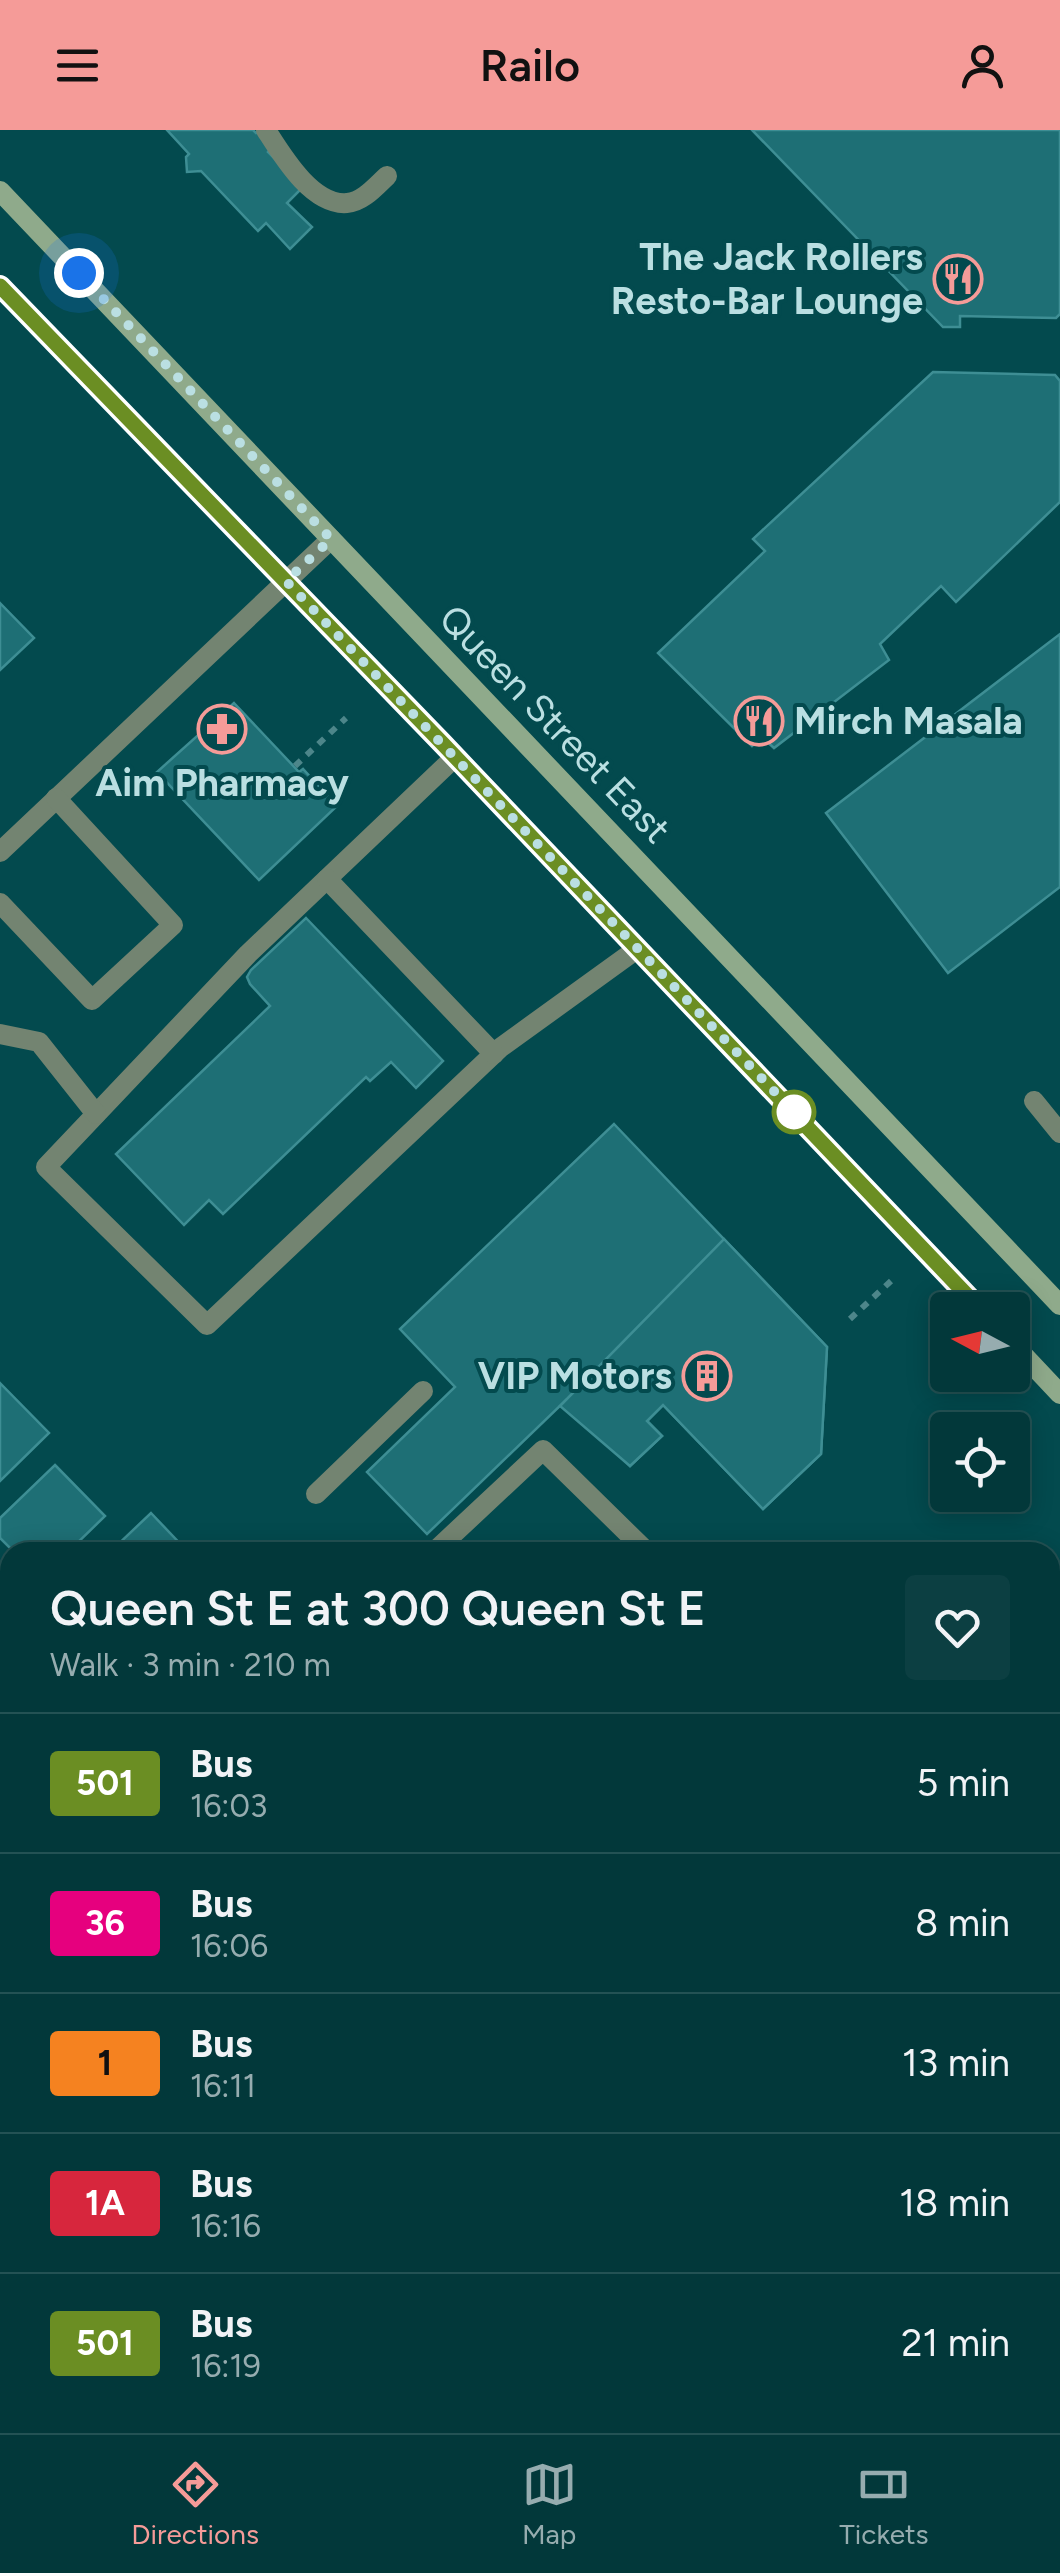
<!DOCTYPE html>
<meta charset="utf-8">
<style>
:root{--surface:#02383a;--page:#0c3f42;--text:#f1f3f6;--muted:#96acaf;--line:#235254;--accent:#f59b98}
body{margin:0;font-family:Figtree,sans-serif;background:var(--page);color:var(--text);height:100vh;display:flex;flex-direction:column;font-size:38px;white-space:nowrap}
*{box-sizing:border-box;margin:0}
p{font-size:32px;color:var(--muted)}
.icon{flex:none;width:55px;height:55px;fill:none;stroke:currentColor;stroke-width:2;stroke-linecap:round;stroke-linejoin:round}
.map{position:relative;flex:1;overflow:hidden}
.details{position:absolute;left:0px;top:1412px;width:1060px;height:892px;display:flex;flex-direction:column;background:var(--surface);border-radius:30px 30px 0 0;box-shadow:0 5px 25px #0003,0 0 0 2px var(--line)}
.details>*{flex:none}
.badge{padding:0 20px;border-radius:8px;font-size:35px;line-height:65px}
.needle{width:65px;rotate:277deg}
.fabs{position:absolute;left:930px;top:1162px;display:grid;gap:20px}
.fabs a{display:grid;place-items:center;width:100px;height:100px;border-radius:10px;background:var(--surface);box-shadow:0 5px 25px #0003,0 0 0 2px var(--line);font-size:50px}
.you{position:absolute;width:50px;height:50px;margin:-25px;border:8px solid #fff;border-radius:50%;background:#1a73e8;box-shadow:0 0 0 15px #1a73e833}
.map>.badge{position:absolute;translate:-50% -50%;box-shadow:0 0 0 5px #fff}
.round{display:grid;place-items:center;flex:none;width:105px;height:105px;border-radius:10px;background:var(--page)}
.overview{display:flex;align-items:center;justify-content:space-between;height:170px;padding:0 50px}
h1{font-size:48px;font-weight:600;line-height:75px}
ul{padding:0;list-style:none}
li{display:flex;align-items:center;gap:30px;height:140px;padding:0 50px;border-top:2px solid var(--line)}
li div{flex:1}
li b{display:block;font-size:38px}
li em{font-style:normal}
li .badge{min-width:110px;font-weight:700;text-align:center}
header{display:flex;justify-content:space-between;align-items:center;height:130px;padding:0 50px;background:var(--accent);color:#111;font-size:45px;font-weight:600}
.dock{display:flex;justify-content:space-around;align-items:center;height:140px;border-top:2px solid var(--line);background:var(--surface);font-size:28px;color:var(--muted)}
.dock a{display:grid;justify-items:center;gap:5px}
.dock .selected{color:var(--accent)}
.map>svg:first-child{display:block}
</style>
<header><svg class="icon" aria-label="menu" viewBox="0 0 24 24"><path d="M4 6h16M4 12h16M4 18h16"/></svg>Railo<svg class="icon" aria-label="person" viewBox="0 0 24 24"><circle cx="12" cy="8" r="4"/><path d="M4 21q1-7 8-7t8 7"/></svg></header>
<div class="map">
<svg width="1060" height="2303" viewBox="0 0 1060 2303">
<rect width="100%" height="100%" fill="#034a4e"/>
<g fill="#1e6f75" stroke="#3e8e94" stroke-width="2.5">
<polygon points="167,0 253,0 256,3 258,1 271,19 268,22 303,57 287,73 312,97 290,119 266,93 258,101 201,41 187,42 186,27 189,24"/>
<polygon points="752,0 1060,0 1060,184 1056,188 960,186 960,197 943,197"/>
<polygon points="933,242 1055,245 1060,251 1060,372 956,472 941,456 880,514 889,530 774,618 762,607 752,616 658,523 765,421 753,409"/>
<polygon points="0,473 34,508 0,540"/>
<polygon points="1060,504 1060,757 948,843 826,683"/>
<polygon points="234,573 299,642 303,639 337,676 259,750 157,642"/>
<polygon points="306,788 443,931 416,958 391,932 370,951 366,947 223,1084 209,1070 184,1095 116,1024 270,876 250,854 247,847 251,840"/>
<polygon points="614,994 827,1217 821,1324 763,1379 663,1275 647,1291 662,1306 630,1336 566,1270 427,1404 367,1342 455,1257 400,1199"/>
<polygon points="724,1109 827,1217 821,1324 763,1379 663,1275 647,1291 662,1306 630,1336 560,1276"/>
<polygon points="0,1253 49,1303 0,1351"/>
<polygon points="55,1335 105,1386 68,1422 14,1422 0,1408 0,1388"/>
<polygon points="151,1383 188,1422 110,1422"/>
<polygon points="1060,1617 1060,1797 1050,1806 1050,1626"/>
<polygon points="3,1890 10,1898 10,1991 5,1996 0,1990 0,1893"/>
<polygon points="10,2246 10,2295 16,2295 0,2303 0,2252"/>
<polygon points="524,2295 569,2295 576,2303 516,2303"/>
</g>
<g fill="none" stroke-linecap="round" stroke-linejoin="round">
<g stroke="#4d868a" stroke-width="6" stroke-dasharray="8 8" stroke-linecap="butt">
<polyline points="295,636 346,588"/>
<polyline points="850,1189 891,1151"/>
</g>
<g stroke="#738471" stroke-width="20">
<path d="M 266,0 C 282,25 312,76 347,73 C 363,72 376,56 387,46"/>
<polyline points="455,627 248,824 46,1037 207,1195 500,918 637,819"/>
<polyline points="0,722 331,409"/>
<polyline points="327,749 494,924"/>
<polyline points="0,773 92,870 173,795 56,668"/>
<polyline points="0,904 39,912 96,984"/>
<polyline points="1034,971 1060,1003"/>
<polyline points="316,1364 423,1261"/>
<polyline points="434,1422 543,1320 647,1422"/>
</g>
<g stroke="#738471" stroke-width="20">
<polyline points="0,1552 10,1563"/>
<polyline points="0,1761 10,1751"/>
<polyline points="1050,2121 1060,2110"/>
<polyline points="687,2295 694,2303"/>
<polyline points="230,2303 239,2295"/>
<polyline points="884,2303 891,2295"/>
</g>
<g stroke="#8faa8b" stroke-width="20">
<polyline points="0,61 1060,1175"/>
<polyline points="0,156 443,614 981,1180"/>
<polyline points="1012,1213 1060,1264"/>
</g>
</g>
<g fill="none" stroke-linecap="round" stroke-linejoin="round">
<g stroke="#fff" stroke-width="22">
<polyline id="line" points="0,156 443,614 981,1180"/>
</g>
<use href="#line" stroke="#6b8e23" stroke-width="15"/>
<polyline stroke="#badfe2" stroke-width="10" stroke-dasharray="0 18" points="79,143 331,409 286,451 794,982"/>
</g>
<defs>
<g id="restaurant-ring" transform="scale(2.5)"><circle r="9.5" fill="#034a4e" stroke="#f59b98" stroke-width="1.5"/><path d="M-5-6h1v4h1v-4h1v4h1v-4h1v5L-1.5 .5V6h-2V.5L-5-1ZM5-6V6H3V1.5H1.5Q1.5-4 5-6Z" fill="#f59b98"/></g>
<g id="pharmacy-ring" transform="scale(2.5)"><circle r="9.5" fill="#034a4e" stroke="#f59b98" stroke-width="1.5"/><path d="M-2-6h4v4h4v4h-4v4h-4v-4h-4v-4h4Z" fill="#f59b98"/></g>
<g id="building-ring" transform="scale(2.5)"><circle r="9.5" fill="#034a4e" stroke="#f59b98" stroke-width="1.5"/><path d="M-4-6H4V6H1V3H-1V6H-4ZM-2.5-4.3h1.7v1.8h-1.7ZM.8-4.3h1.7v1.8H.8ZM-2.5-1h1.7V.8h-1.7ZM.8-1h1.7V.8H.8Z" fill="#f59b98"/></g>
</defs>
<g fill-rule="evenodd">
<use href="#restaurant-ring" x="958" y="149"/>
<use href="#restaurant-ring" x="759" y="591"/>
<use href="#pharmacy-ring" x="222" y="599"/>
<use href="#building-ring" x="707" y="1246"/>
</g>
<circle fill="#fff" stroke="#6b8e23" stroke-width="5" cx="794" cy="982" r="20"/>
<g text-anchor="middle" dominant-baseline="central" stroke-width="8" stroke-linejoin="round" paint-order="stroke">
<g font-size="38" font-weight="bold" fill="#badfe2" stroke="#034a4e" text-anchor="end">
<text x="923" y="127">The Jack Rollers<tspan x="923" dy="44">Resto-Bar Lounge</tspan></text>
<text x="794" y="591" text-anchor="start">Mirch Masala</text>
<text x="222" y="653" text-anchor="middle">Aim Pharmacy</text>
<text x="672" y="1246">VIP Motors</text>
</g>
<g font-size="38" fill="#badfe2" stroke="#034a4e">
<text transform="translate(555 594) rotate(46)">Queen Street East</text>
</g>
</g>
</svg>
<div class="fabs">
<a><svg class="needle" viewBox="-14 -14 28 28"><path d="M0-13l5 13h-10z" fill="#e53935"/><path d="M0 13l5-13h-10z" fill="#96acaf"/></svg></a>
<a><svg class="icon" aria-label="locate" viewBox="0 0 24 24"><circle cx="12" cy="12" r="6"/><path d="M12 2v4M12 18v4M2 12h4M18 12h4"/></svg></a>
</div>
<div class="you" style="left:79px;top:143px"></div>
<section class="details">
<div class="overview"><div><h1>Queen St E at 300 Queen St E</h1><p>Walk · 3 min · 210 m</p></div><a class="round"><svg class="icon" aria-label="heart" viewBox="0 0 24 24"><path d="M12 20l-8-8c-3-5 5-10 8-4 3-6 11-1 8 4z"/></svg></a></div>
<ul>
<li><span class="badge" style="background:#6b8e23;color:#fff">501</span><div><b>Bus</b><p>16:03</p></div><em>5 min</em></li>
<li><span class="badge" style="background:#e6007e;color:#fff">36</span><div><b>Bus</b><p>16:06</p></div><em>8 min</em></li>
<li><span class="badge" style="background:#f58220;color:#111">1</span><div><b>Bus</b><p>16:11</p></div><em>13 min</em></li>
<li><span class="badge" style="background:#d7263d;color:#fff">1A</span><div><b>Bus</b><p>16:16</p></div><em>18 min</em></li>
<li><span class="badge" style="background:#6b8e23;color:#fff">501</span><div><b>Bus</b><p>16:19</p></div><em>21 min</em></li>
</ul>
</section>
</div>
<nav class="dock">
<a class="selected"><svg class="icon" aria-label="directions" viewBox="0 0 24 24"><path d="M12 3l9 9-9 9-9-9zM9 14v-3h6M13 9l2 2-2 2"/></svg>Directions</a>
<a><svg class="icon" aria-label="map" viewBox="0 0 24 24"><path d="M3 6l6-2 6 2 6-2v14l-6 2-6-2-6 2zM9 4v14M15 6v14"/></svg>Map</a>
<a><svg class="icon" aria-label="tickets" viewBox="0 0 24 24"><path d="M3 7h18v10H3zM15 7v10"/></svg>Tickets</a>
</nav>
